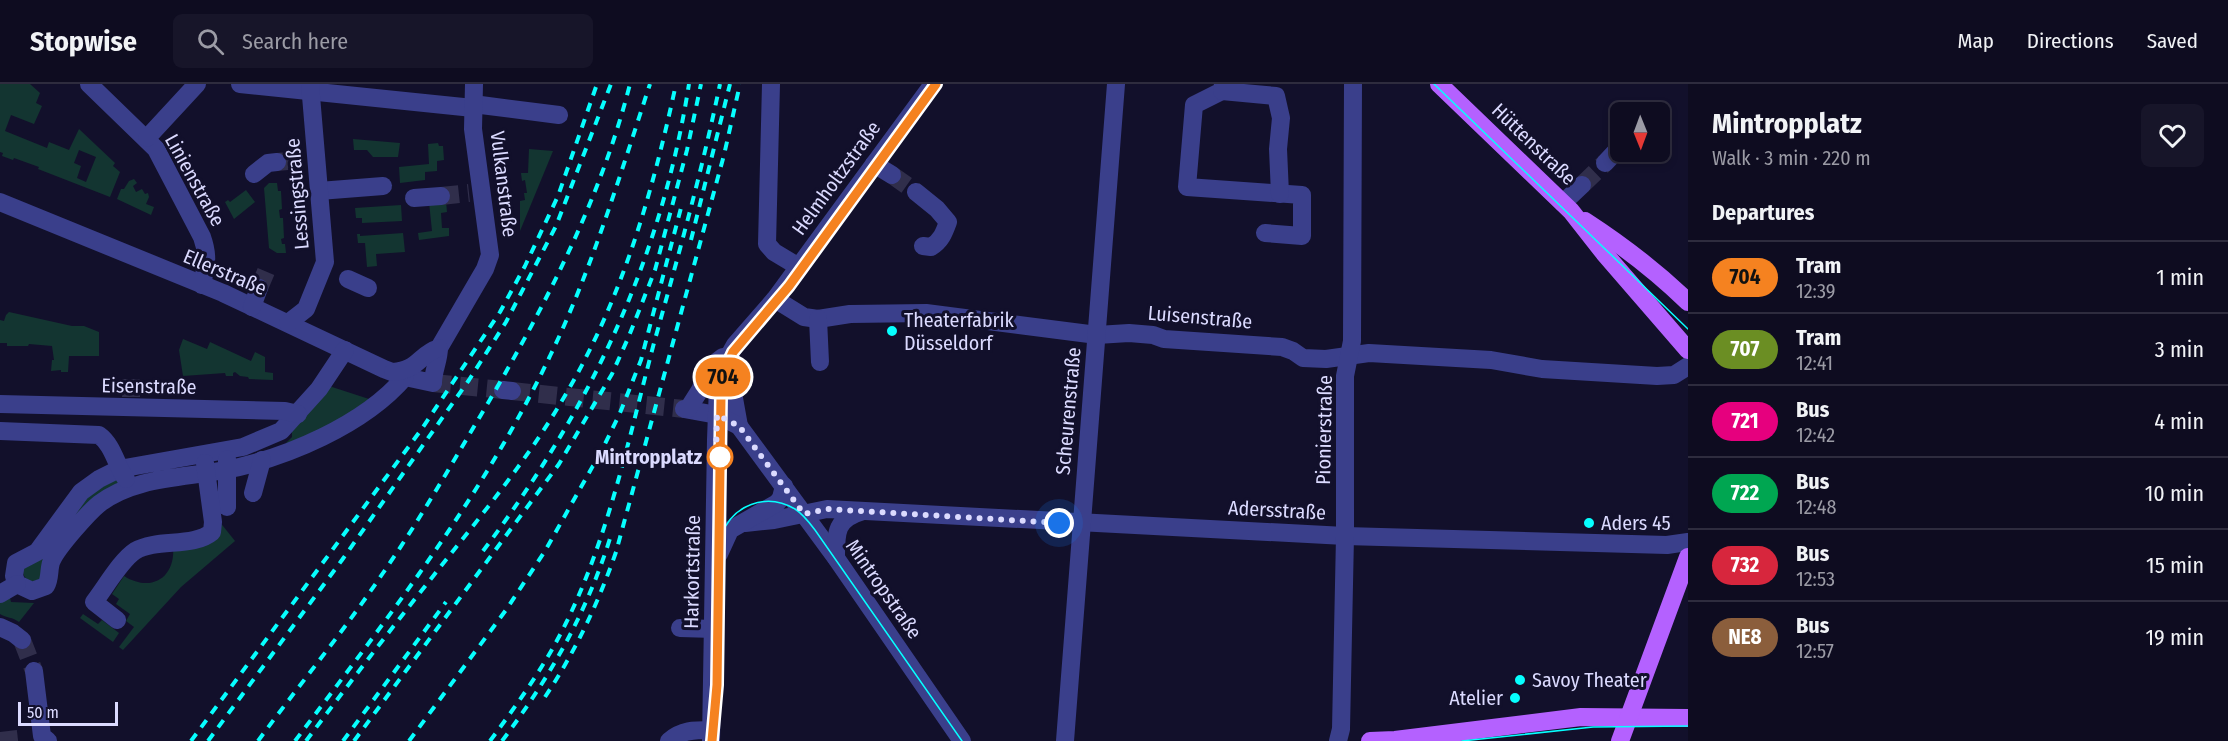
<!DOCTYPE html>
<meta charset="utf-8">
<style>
:root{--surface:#0e0c20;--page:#171529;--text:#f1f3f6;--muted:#9b9ba5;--line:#2e2c3e}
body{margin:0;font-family:"Fira Sans Condensed",sans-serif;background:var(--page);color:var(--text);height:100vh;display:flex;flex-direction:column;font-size:22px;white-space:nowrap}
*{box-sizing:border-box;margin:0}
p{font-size:20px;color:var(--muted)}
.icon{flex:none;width:33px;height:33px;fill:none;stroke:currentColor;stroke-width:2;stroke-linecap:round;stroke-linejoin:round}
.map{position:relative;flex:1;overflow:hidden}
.side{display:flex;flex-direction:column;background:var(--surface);width:540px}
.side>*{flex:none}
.badge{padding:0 12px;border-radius:20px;font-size:21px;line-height:39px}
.needle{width:39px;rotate:179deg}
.buttons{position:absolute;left:1610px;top:18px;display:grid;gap:12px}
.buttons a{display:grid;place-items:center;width:60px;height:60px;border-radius:9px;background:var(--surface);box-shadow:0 3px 9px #0003,0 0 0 2px var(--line);font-size:30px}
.scale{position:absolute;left:18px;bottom:15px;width:100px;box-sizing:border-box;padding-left:6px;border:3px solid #dbdaff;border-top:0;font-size:16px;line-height:21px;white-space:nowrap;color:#dbdaff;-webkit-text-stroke:4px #12102b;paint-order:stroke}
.you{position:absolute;width:30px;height:30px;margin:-15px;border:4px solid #fff;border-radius:50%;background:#1a73e8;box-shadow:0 0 0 9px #1a73e833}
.map>.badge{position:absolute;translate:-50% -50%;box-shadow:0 0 0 3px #fff}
h2{padding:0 24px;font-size:22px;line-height:54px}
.round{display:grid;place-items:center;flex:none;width:63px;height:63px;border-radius:9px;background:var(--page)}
.head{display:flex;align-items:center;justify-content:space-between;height:102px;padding:0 24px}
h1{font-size:28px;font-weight:700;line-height:45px}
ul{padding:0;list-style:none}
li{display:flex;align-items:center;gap:18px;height:72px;padding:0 24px;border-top:2px solid var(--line)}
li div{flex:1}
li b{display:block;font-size:22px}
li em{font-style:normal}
li .badge{min-width:66px;font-weight:700;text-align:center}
header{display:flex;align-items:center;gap:36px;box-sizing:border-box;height:84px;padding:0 30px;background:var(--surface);border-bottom:2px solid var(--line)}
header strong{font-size:28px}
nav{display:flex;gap:33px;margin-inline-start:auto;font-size:21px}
.search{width:420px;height:54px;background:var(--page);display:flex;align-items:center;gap:15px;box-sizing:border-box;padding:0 21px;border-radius:9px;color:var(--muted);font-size:22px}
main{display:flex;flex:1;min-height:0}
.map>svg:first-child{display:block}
</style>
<header>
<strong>Stopwise</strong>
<div class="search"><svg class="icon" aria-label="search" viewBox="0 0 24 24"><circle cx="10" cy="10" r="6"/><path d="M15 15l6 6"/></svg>Search here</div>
<nav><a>Map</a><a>Directions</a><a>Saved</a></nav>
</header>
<main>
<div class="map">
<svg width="1688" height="657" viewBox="0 0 1688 657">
<rect width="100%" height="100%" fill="#12102b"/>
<g fill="#133531" fill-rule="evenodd">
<path d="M 0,0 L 30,0 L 40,9 L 36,19 L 42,22 L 34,40 L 11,31 L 5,47 L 47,64 L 49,58 L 69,66 L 79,45 L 115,79 L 113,82 L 120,88 L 110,113 L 38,85 L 39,83 L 14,74 L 13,76 L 2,72 L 3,69 L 0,68 ZM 79,66 L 96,73 L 86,98 L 77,94 L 81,82 L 74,79 Z"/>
<polygon points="353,55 400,59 398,73 373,73 367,66 354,66"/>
<polygon points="438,59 439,62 443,62 444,76 437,77 437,87 425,88 425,96 400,99 399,83 429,80 428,60"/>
<polygon points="529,65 553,67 520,147 520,117 525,116 524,109 527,109 525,96 522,97 521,89 528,89"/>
<polygon points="134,95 137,99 133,102 136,108 142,105 145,110 148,109 149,113 146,120 154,123 151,131 117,115 121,105 124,105 129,97"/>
<polygon points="269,99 277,99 278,107 281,107 282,125 279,126 280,134 283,134 284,154 281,155 282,160 285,160 286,169 277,169 269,164 264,104"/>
<polygon points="246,106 255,118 234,135 225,118 228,116 230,118"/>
<polygon points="446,117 447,128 441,129 442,144 449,144 449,152 419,156 418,149 432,147 429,118"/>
<polygon points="401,121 402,137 362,139 362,134 356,134 355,124"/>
<polygon points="403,149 405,168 376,170 377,182 367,183 365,159 358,159 357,150 360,150 360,152"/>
<polygon points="9,228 72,242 84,242 99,248 99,272 69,272 68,288 61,288 61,286 51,287 52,276 54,276 52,262 29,260 28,262 7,262 7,259 0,259 0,236 4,237 6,231"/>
<polygon points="183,255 207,265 210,258 251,277 255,268 265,273 265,288 273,289 273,296 249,295 248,293 240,292 235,288 233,289 233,292 226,292 225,289 183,292 179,266"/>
<polygon points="329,302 369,315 337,338 288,361 286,359 292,353 292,345"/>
<path d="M 118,393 L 122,397 L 103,407 L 40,495 L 31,498 C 22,492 22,490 25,480 L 86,413 Z"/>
<path d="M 219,437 L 235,457 L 181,503 L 123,566 L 119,563 L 134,543 L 126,537 L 130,530 L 116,520 L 119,515 L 112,510 L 124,492 C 151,509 176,494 173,462 Z"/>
<path d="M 10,514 L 11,518 L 34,519 L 19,538 C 13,533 6,534 0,530 L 0,518 Z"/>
<polygon points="83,530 98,540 102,536 119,549 113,558 80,534"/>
</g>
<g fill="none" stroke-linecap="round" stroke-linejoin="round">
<g stroke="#302e4b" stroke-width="18" stroke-dasharray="18 9" stroke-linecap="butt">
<polyline points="277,78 299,76"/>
<polyline points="892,91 916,108"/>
<polyline points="1582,101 1605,79"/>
<polyline points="441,112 469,109"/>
<polyline points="259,204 267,185"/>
<polyline points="433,299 503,306"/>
<polyline points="512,307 684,325"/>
<polyline points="131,313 131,289"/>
<polyline points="22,556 34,587"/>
<polyline points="0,657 26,654"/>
</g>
<g stroke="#3a3f8b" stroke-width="18">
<path d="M 89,0 L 156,65 L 202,153 C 209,173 206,181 202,201"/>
<polyline points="240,0 473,24"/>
<polyline points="771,0 767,160 774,168 799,183"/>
<polyline points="1223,0 1222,7 1194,21 1187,103 1302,111 1302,152 1265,149"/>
<polyline points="1222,7 1276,12 1281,34 1278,65 1280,110"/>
<polyline points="473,20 559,31"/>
<polyline points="147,54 197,0"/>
<polyline points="1605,79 1620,63"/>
<polyline points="874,80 892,91"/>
<polyline points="254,90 268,79 277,78"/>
<polyline points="319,107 383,102"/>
<path d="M 916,108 L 937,125 L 948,138 C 944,149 941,157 931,163 L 923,162"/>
<polyline points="414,114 441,112"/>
<path d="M 0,118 L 223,209 L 384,285 L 405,293 L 433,299 C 433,287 439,276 439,264 L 485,185 L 490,171 L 473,45 L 474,0"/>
<polyline points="1563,119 1582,101"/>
<polyline points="348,195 368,204"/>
<polyline points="775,215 804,233 818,235 850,230 926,229 1097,251 1129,249 1153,251 1164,255 1282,263 1293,267 1303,274 1326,275 1369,269 1491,276 1542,285 1657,292 1674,291 1688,282"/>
<polyline points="252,223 259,204"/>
<polyline points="818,235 820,278"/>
<polyline points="288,239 306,225 325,178 310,0"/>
<path d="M 345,266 L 319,305 L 281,347 L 243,363 L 119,385 L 99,395 L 81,408 L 37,468 L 16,479 L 14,492 L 17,500 L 32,507 L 46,502 C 51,493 48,484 52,476 C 58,463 88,429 99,420 C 134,393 183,394 225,386 C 286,374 364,341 405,293"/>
<polyline points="731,273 732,303 739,342"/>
<path d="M 393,288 C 419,286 419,270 439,264"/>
<polyline points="503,306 512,307"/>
<polyline points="0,320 285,327 298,330"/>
<polyline points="684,325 717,331 739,342 836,474 962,657"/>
<polyline points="688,325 700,306 710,283 723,273"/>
<path d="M 0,347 L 99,351 C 113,361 116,381 126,395"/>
<polyline points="253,409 262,376"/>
<polyline points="227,423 227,375"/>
<polyline points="745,439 774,436 827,425 1345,452 1667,461 1688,458"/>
<polyline points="719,470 730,446 777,419 781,414 784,402"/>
<path d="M 836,474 C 836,449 835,435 863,427"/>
<polyline points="0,510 17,500"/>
<path d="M 117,536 L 94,518 C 105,504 121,476 135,467 C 157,454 193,464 212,448 L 213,438 L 205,379"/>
<polyline points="0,543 13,549 22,556"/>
<polyline points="680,544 714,545"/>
<polyline points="34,587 42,652 48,657"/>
<path d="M 669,657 C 682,646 694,646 711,646"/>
<polyline points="711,657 716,356 718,302 721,286 735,261 775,215 933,0"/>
<polyline points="1065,657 1116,0"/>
<polyline points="1338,657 1341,645 1345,452 1345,292 1352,257 1353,0"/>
</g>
<g stroke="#b461ff" stroke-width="18">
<polyline points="1439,0 1571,127 1604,169 1688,266"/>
<path d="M 1585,137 C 1622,161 1656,187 1688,218"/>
<polyline points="1370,657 1395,656 1581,633 1688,634"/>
<polyline points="1620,657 1688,473"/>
</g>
<g stroke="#06ffff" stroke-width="1.5">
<polyline points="1434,0 1688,245"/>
<path d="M 721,452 C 732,421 766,408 795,425 C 803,430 809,438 815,446 L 962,657"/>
<polyline points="712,657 717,601 721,311 725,285 733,268 789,202 936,0"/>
<polyline points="1462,657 1593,643 1688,642"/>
</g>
<g stroke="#06ffff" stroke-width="4" stroke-dasharray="9 8" stroke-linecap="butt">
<polyline points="691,156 730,0"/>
<path d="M 483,467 C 590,325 661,177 689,0"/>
<path d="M 545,613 C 575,568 598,520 616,468 L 724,71 L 740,0"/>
<polyline points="191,657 421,346 500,228 525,182 558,112 597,0"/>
<polyline points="208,657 342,476 469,296 506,238 556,142 611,0"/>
<path d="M 258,657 C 299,601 344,547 383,489 C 421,434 454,376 488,319 C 547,218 601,114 630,0"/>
<path d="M 295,657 C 387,535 484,411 550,272 C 592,185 620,91 650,0"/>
<path d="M 306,657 C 348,601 390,546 434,491 C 479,434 526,378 563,315 C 622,216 652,111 676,0"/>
<polyline points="343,657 446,518"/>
<polyline points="354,657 559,380 612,290 629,252 655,186 687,66 701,0"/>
<polyline points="409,657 506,526 545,467 603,364 620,329 641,276 682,120"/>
<path d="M 490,657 C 518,619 545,582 566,539 C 609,452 629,353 654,259 C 678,173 702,87 720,0"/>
<path d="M 502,657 C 551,592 588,527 612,448"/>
</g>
</g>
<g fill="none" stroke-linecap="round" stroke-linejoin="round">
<g stroke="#fff" stroke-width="14">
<polyline id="line" points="712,657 717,601 721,311 725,285 733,268 789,202 936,0"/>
</g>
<use href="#line" stroke="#f58220" stroke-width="9"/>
<polyline stroke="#dbdaff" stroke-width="6" stroke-dasharray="0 10.8" points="720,373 716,373 717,331 739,342 804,430 827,425 1059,439"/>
</g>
<g fill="#06ffff" stroke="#12102b" stroke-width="2">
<circle cx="892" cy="247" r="6"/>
<circle cx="1589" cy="439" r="6"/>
<circle cx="1520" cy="596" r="6"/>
<circle cx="1515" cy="614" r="6"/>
</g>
<circle fill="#fff" stroke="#f58220" stroke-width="3" cx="720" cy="373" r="12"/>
<g text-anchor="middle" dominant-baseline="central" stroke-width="6" stroke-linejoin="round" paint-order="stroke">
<g font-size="20" fill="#dbdaff" stroke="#12102b">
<text transform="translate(1534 60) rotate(44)">Hüttenstraße</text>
<text transform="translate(836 94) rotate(-54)">Helmholtzstraße</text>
<text transform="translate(195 96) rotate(61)">Linienstraße</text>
<text transform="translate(504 100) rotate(83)">Vulkanstraße</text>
<text transform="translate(297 110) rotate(-95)">Lessingstraße</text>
<text transform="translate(225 188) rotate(23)">Ellerstraße</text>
<text transform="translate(1200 233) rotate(5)">Luisenstraße</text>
<text transform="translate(149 302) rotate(1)">Eisenstraße</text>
<text transform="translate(1068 327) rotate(-85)">Scheurenstraße</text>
<text transform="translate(1324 346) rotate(-89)">Pionierstraße</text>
<text transform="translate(1277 426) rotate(3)">Adersstraße</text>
<text transform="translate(692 488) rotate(-89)">Harkortstraße</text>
<text transform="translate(884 505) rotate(55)">Mintropstraße</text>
</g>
<g font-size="20" fill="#dbdaff" stroke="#12102b" text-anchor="start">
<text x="904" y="236">Theaterfabrik<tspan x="904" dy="23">Düsseldorf</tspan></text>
<text x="1601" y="439">Aders 45</text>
<text x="1532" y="596">Savoy Theater</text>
<text x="1503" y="614" text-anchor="end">Atelier</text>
</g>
<g font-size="20" font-weight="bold" fill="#dbdaff" stroke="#12102b" text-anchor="end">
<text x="702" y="373">Mintropplatz</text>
</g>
</g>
</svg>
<div class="buttons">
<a><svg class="needle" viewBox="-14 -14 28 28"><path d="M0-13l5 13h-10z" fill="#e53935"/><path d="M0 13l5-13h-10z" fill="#9b9ba5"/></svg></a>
</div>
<div class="scale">50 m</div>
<div class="you" style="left:1059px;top:439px"></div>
<b class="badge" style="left:723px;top:293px;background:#f58220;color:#111">704</b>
</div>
<section class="side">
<div class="head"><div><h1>Mintropplatz</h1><p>Walk · 3 min · 220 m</p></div><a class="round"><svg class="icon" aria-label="heart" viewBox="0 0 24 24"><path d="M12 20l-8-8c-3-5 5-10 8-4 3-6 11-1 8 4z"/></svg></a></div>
<h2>Departures</h2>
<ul>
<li><span class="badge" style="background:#f58220;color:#111">704</span><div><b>Tram</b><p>12:39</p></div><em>1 min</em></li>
<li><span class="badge" style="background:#6b8e23;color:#fff">707</span><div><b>Tram</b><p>12:41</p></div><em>3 min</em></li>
<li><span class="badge" style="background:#e6007e;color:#fff">721</span><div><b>Bus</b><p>12:42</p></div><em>4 min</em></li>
<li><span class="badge" style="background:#00a651;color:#fff">722</span><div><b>Bus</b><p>12:48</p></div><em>10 min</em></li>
<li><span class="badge" style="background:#d7263d;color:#fff">732</span><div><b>Bus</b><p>12:53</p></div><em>15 min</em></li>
<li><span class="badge" style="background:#8b5e3c;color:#fff">NE8</span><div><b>Bus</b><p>12:57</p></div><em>19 min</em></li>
</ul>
</section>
</main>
